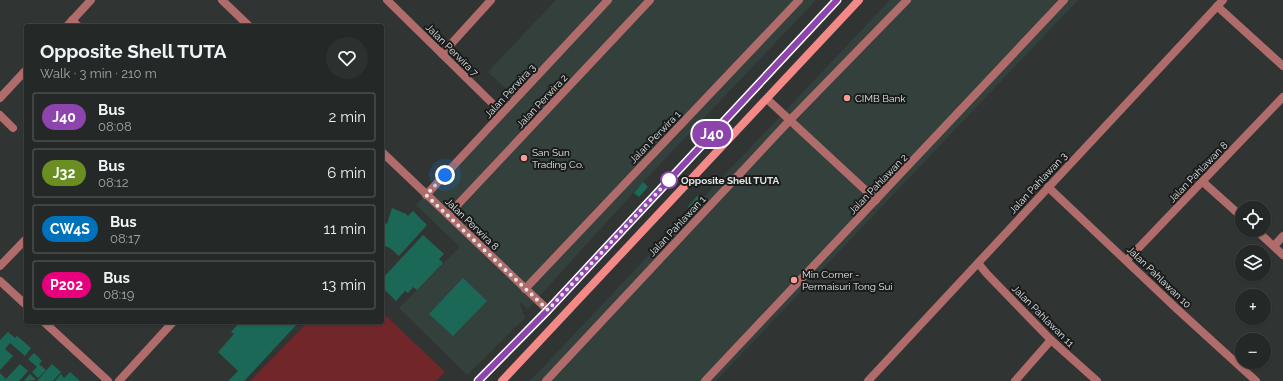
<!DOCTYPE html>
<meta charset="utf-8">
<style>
:root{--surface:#242826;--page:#2c302e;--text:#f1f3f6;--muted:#a3a6a7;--line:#414443}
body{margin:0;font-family:Raleway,sans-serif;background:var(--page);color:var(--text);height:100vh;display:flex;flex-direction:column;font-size:15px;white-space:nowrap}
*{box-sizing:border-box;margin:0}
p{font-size:13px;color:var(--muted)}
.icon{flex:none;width:22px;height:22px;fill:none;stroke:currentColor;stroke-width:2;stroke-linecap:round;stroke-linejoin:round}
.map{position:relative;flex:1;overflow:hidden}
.drawer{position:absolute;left:24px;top:24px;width:360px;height:300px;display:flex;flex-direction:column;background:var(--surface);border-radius:4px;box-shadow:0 1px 3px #0004,0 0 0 1px var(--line)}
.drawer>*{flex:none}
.badge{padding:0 8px;border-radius:13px;font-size:14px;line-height:26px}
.buttons{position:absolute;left:1235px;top:201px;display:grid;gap:8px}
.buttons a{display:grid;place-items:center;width:36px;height:36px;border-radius:50%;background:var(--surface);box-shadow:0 1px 3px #0004,0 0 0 1px var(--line);font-size:20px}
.you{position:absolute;width:20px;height:20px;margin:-10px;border:3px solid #fff;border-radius:50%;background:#1a73e8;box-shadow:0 0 0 6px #1a73e833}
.map>.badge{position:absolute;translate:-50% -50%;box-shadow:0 0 0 2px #fff}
.round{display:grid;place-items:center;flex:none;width:42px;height:42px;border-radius:21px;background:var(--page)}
.overview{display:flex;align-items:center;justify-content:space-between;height:68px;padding:0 16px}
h1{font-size:19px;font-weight:700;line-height:30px}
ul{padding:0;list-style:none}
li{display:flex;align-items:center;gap:12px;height:50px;margin:0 8px 6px;padding:0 8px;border:2px solid var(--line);border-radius:4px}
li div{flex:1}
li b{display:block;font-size:15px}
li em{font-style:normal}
li .badge{min-width:44px;font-weight:700;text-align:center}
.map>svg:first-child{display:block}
</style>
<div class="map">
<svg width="1283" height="381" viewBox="0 0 1283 381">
<rect width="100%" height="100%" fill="#303533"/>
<g fill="#34403c">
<polygon points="556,0 816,0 643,182 528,309 519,301 525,318 467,375 399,308 460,247 416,205 516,98 488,72"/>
<polygon points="890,0 1078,0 716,381 530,381"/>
</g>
<polygon fill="#712729" points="382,312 445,372 436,381 250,381 308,322 382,322"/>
<g fill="#1c6856">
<polygon points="643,182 648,187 639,197 634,193"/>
<polygon points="697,196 702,201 693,212 688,207"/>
<polygon points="392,208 406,214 408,216 413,211 427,225 399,256 390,248 382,245 382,222 387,224"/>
<polygon points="423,235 444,254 439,259 443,263 417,290 413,287 408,293 405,291 396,301 382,287 382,279"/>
<polygon points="463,278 487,301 453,336 429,314"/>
<polygon points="240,322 299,322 244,381 228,381 238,371 218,352 234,334 231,332"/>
<polygon points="8,332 15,338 17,336 31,348 25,356 10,343 5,349 13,356 0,370 0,340"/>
<polygon points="34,353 42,361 39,364 46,370 38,378 32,372 37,367 28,359"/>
<polygon points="20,364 28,371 19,381 0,381 0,373 6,379"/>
<polygon points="52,364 61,372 53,381 37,381"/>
<polygon points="70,372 80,381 55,381 61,374 64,378"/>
<polygon points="30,374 36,380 24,381"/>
</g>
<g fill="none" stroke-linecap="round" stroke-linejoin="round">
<g stroke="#af6c6a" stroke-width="8">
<polyline points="222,0 249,26"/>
<polyline points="387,0 502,113"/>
<polyline points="1217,6 1283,66"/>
<polyline points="72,20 78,26"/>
<polyline points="67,26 91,0"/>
<polyline points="442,54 491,0"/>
<polyline points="0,98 26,70"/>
<polyline points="767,99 876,200"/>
<polyline points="0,115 13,128"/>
<polyline points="382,152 548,310"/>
<polyline points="1203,182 1242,217"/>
<polyline points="1048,187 1177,309 1256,381"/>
<polyline points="426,195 608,0"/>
<polyline points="448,215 650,0"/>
<polyline points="1256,230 1283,255"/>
<polyline points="1274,246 1283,236"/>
<polyline points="1127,260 1283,97"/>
<polyline points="978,263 987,274 1051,340 1097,381"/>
<polyline points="0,266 26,239"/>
<polyline points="525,289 799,0"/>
<polyline points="119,381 173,322"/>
<polyline points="546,381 790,120 907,0"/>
<polyline points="705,381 1064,0"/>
<polyline points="868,381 1223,0"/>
<polyline points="1015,381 1051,340"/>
</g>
<g stroke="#af6c6a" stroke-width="8">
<polyline points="0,281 26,305"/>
<polyline points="44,322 108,381"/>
</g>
<g stroke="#f48a88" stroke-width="8">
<polyline points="478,381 548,310 837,0"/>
<polyline points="502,381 859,0"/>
</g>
</g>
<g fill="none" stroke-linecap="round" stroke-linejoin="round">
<g stroke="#fff" stroke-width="9">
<polyline id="line" points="478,381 548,310 837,0"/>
</g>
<use href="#line" stroke="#8e44ad" stroke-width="6"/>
<polyline stroke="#e2e5e4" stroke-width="4" stroke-dasharray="0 7.2" points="445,175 426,195 548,310 669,180"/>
</g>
<g fill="#f59b98" stroke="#1a1c1b" stroke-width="1.5">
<circle cx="847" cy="98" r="4"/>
<circle cx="524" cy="158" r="4"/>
<circle cx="794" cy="280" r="4"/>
</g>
<circle fill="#fff" stroke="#8e44ad" stroke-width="2" cx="669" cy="180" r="8"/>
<g text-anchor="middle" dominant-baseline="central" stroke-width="4" stroke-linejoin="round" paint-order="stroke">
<g font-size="10" fill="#e2e5e4" stroke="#1a1c1b">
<text transform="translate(452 50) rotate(45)">Jalan Perwira 7</text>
<text transform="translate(510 91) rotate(-47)">Jalan Perwira 3</text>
<text transform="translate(542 101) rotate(-47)">Jalan Perwira 2</text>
<text transform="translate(655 137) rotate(-46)">Jalan Perwira 1</text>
<text transform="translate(1198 172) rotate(-46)">Jalan Pahlawan 8</text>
<text transform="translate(1038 183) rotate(-47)">Jalan Pahlawan 3</text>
<text transform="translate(878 184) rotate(-46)">Jalan Pahlawan 2</text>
<text transform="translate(472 224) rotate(44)">Jalan Perwira 8</text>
<text transform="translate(677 226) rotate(-47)">Jalan Pahlawan 1</text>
<text transform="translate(1159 277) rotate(44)">Jalan Pahlawan 10</text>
<text transform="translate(1043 316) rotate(45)">Jalan Pahlawan 11</text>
</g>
<g font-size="10" fill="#e2e5e4" stroke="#1a1c1b" text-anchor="start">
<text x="855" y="98">CIMB Bank</text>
<text x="532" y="152">San Sun<tspan x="532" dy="12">Trading Co.</tspan></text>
<text x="802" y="274">Min Corner -<tspan x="802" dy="12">Permaisuri Tong Sui</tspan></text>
</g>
<g font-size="10" font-weight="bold" fill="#e2e5e4" stroke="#1a1c1b" text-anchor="start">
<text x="681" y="180">Opposite Shell TUTA</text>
</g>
</g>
</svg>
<div class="buttons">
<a><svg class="icon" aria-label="locate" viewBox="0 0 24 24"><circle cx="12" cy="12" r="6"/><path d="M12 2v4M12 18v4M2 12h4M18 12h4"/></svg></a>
<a><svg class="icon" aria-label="layers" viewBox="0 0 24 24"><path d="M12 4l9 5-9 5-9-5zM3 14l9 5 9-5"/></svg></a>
<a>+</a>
<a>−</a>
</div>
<div class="you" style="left:445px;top:175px"></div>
<b class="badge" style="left:712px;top:134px;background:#8e44ad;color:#fff">J40</b>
<section class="drawer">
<div class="overview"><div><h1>Opposite Shell TUTA</h1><p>Walk · 3 min · 210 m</p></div><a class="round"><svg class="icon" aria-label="heart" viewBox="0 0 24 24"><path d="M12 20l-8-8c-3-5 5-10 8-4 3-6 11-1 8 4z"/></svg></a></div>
<ul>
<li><span class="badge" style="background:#8e44ad;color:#fff">J40</span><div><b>Bus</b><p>08:08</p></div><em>2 min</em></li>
<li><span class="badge" style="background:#6b8e23;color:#fff">J32</span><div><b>Bus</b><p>08:12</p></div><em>6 min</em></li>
<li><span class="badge" style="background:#0072bc;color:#fff">CW4S</span><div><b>Bus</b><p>08:17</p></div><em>11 min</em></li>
<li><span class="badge" style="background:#e6007e;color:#fff">P202</span><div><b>Bus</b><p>08:19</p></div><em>13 min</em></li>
</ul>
</section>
</div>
